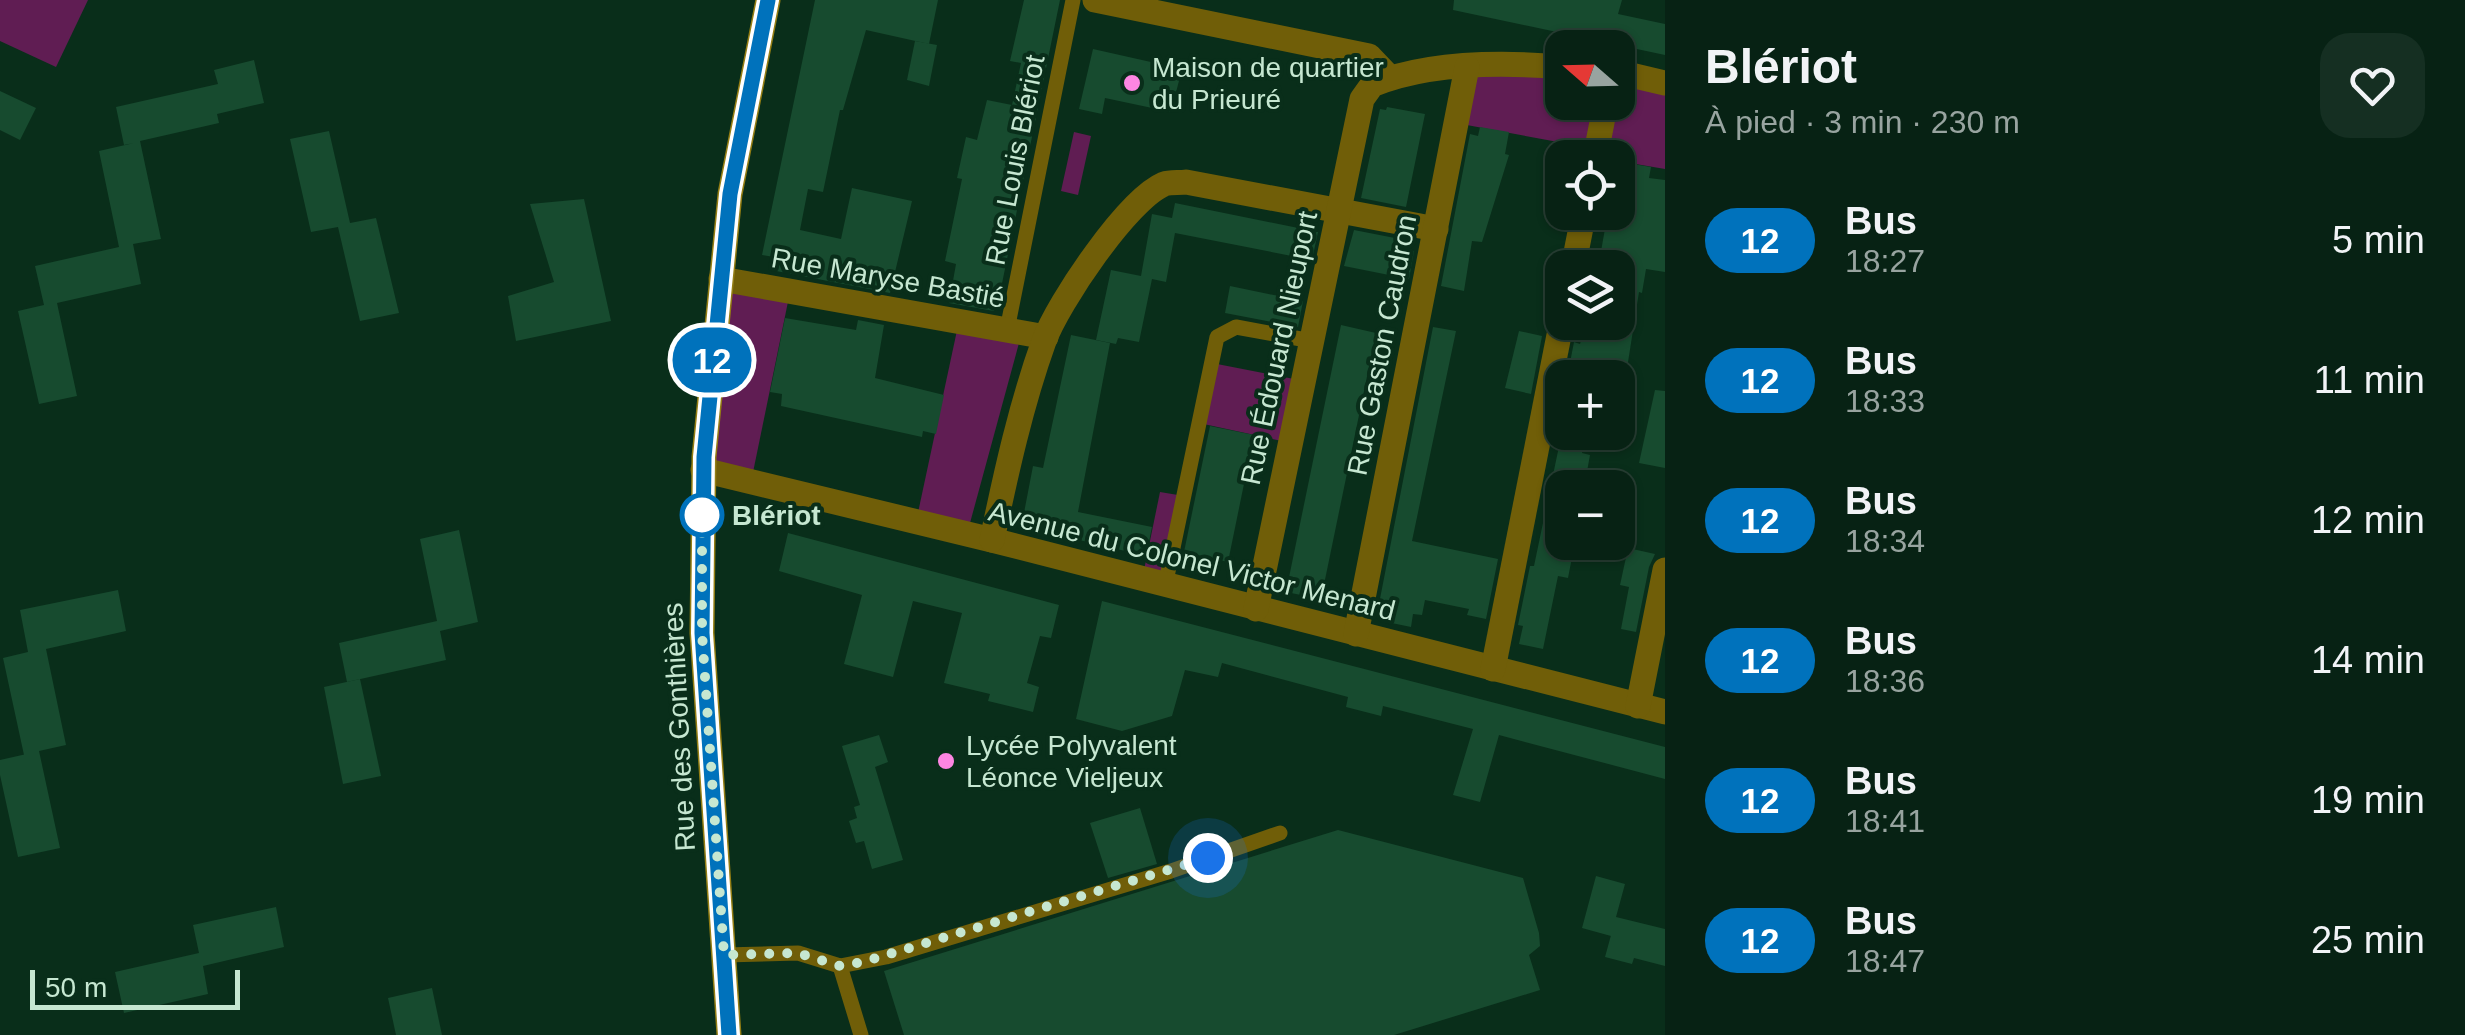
<!DOCTYPE html>
<html lang="fr">
<meta charset="utf-8">
<style>
:root{--surface:#072214;--page:#152f22;--text:#f1f3f6;--muted:#98a4a0;--line:#283f34}
body{margin:0;font-family:Arial,sans-serif;background:var(--page);color:var(--text);height:100vh;display:flex;flex-direction:column;font-size:38px;white-space:nowrap}
*{box-sizing:border-box;margin:0}
p{font-size:32px;color:var(--muted)}
.icon{flex:none;width:55px;height:55px;fill:none;stroke:currentColor;stroke-width:2;stroke-linecap:round;stroke-linejoin:round}
.map{position:relative;flex:1;overflow:hidden}
.sheet{display:flex;flex-direction:column;background:var(--surface);width:800px}
.sheet>*{flex:none}
.badge{padding:0 20px;border-radius:32px;font-size:35px;line-height:65px}
.needle{width:65px;rotate:290deg}
.buttons{position:absolute;left:1545px;top:30px;display:grid;gap:20px}
.buttons a{display:grid;place-items:center;width:90px;height:90px;border-radius:20px;background:var(--surface);box-shadow:0 2px 8px #0004,0 0 0 2px var(--line);font-size:50px}
.scale{position:absolute;left:30px;bottom:25px;width:210px;box-sizing:border-box;padding-left:10px;border:5px solid #c6e7d1;border-top:0;font-size:28px;line-height:35px;white-space:nowrap;color:#c6e7d1;-webkit-text-stroke:8px #092e1a;paint-order:stroke}
.you{position:absolute;width:50px;height:50px;margin:-25px;border:8px solid #fff;border-radius:50%;background:#1a73e8;box-shadow:0 0 0 15px #1a73e833}
.map>.badge{position:absolute;translate:-50% -50%;box-shadow:0 0 0 5px #fff}
.round{display:grid;place-items:center;flex:none;width:105px;height:105px;border-radius:30px;background:var(--page)}
.head{display:flex;align-items:center;justify-content:space-between;height:170px;padding:0 40px}
h1{font-size:48px;font-weight:700;line-height:75px}
ul{padding:0;list-style:none}
li{display:flex;align-items:center;gap:30px;height:140px;padding:0 40px}
li div{flex:1}
li b{display:block;font-size:38px}
li em{font-style:normal}
li .badge{min-width:110px;font-weight:700;text-align:center}
main{display:flex;flex:1;min-height:0}
.map>svg:first-child{display:block}
</style>
<main>
<div class="map">
<svg width="1665" height="1035" viewBox="0 0 1665 1035">
<rect width="100%" height="100%" fill="#092e1a"/>
<g fill="#601d53">
<polygon points="0,0 88,0 56,67 0,41"/>
<polygon points="1467,67 1562,67 1562,102 1618,102 1618,72 1665,83 1665,169 1618,161 1618,158 1595,157 1596,149 1456,123"/>
<polygon points="1074,132 1091,136 1078,195 1061,191"/>
<polygon points="721,279 790,292 751,482 704,457"/>
<polygon points="959,321 1022,332 967,534 916,522"/>
<polygon points="1212,363 1304,381 1291,443 1199,423"/>
<polygon points="1160,492 1184,496 1165,586 1142,580"/>
</g>
<g fill="#174b2f">
<polygon points="815,0 938,0 929,44 866,30 843,110 840,110 823,192 808,189 800,230 841,239 852,188 912,201 890,293 771,270 774,257 762,255"/>
<polygon points="1024,0 1060,0 998,303 994,311 949,303 956,264 945,261 962,179 957,178 966,137 977,140 987,100 1012,105 1021,63 1010,61"/>
<polygon points="1454,0 1622,0 1618,14 1665,24 1665,55 1453,10"/>
<polygon points="915,41 937,45 929,86 907,80"/>
<polygon points="1093,49 1182,69 1171,112 1105,98 1102,114 1079,109"/>
<polygon points="254,60 264,103 217,114 219,123 140,141 161,239 133,244 141,284 57,303 77,396 39,404 18,311 44,305 35,266 119,247 99,151 134,143 124,145 116,107 218,84 214,70"/>
<polygon points="0,91 36,108 20,140 0,130"/>
<polygon points="1387,107 1425,114 1406,207 1361,198 1380,109 1386,110"/>
<polygon points="1480,127 1509,132 1505,154 1509,155 1482,242 1472,241 1464,291 1441,286 1470,134 1478,136"/>
<polygon points="329,131 350,223 376,218 399,313 360,321 338,227 311,232 290,139"/>
<polygon points="1627,163 1651,167 1649,178 1665,180 1665,272 1646,269 1642,293 1639,292 1626,375 1600,370 1598,378 1567,378 1574,342 1580,344 1582,337 1592,338 1595,322 1618,322 1618,268 1598,268 1608,212 1618,212 1618,173 1625,174"/>
<polygon points="584,199 611,321 516,341 508,296 554,282 530,204"/>
<polygon points="1175,203 1318,232 1312,260 1175,233 1166,282 1152,279 1139,342 1118,338 1116,344 1096,340 1111,270 1141,276 1152,214 1172,218"/>
<polygon points="1354,230 1400,239 1398,248 1414,251 1409,279 1344,266"/>
<polygon points="1230,286 1303,301 1298,327 1225,313"/>
<polygon points="785,318 856,330 858,320 884,325 875,378 944,395 936,434 923,431 922,437 781,406 782,394 770,392"/>
<polygon points="1341,325 1376,333 1321,599 1286,592"/>
<polygon points="1433,327 1456,331 1412,541 1498,559 1486,619 1467,615 1469,609 1425,600 1422,615 1413,614 1411,627 1382,621 1384,610 1378,609"/>
<polygon points="1519,331 1542,336 1531,394 1505,388"/>
<polygon points="1071,335 1110,343 1078,512 1152,527 1146,556 1075,539 1075,541 1038,534 1041,521 1023,518 1033,466 1043,468"/>
<polygon points="1655,390 1665,391 1665,468 1639,463"/>
<polygon points="1210,426 1254,435 1228,562 1184,552"/>
<polygon points="1562,432 1586,432 1582,453 1590,455 1584,488 1562,488 1562,542 1575,542 1568,578 1558,576 1543,649 1519,644 1523,626 1518,625 1530,566 1534,566"/>
<polygon points="459,530 478,622 440,631 446,660 347,682 339,643 437,621 420,539"/>
<polygon points="788,533 1059,605 1051,638 1040,636 1027,683 1039,687 1033,712 988,701 990,694 944,683 962,613 913,601 893,677 844,664 862,595 779,571"/>
<polygon points="1628,548 1655,554 1649,567 1636,632 1621,629 1629,587 1620,585"/>
<polygon points="118,590 126,631 46,649 66,745 39,751 60,848 18,857 0,775 0,760 31,753 24,755 3,658 28,652 20,610"/>
<polygon points="1102,601 1665,747 1665,779 1499,735 1480,802 1453,795 1473,729 1383,706 1381,716 1346,707 1348,697 1222,663 1218,677 1185,670 1172,716 1122,731 1076,719"/>
<polygon points="360,679 381,776 343,784 324,687"/>
<polygon points="879,735 888,762 875,767 903,860 872,869 864,841 856,843 849,821 857,818 854,807 860,805 842,746"/>
<polygon points="1140,808 1157,864 1108,878 1090,823"/>
<polygon points="1338,830 1523,878 1539,933 1540,946 1529,955 1540,990 1394,1035 904,1035 884,971"/>
<polygon points="1596,876 1625,884 1616,917 1665,929 1665,966 1634,958 1632,964 1605,957 1613,928 1611,936 1582,928"/>
<polygon points="276,907 284,947 203,966 208,994 124,1013 115,972 199,953 193,925"/>
<polygon points="432,988 442,1035 396,1035 388,998"/>
</g>
<g fill="none" stroke-linecap="round" stroke-linejoin="round">
<g stroke="#705e08" stroke-width="15">
<polyline points="1007,330 1073,0"/>
<polyline points="1165,586 1217,337 1236,327 1312,341"/>
<polyline points="724,955 798,953 840,966 886,957 1171,871 1280,833"/>
<polyline points="840,966 861,1035"/>
</g>
<g stroke="#705e08" stroke-width="25">
<polyline points="1095,0 1369,56 1390,78"/>
<polyline points="1618,72 1665,83"/>
<polyline points="1595,158 1606,102"/>
<polyline points="1573,268 1584,212"/>
<polyline points="721,279 1046,337"/>
<polyline points="703,470 992,540 1665,712"/>
<path d="M 992,540 C 1006,473 1021,405 1044,341 C 1058,303 1127,200 1164,184 C 1170,182 1180,183 1186,182 L 1436,229"/>
<path d="M 1256,609 L 1362,99 L 1372,85 C 1428,62 1502,62 1562,67"/>
<polyline points="1356,634 1467,67"/>
<polyline points="1493,669 1562,320"/>
<polyline points="1638,706 1665,570"/>
</g>
<polyline stroke="#947e14" stroke-width="25" points="729,1035 702,633 704,457 730,194 768,0"/>
</g>
<g fill="none" stroke-linecap="round" stroke-linejoin="round">
<g stroke="#fff" stroke-width="22">
<polyline id="line" points="729,1035 702,633 704,457 730,194 768,0"/>
</g>
<use href="#line" stroke="#0072bc" stroke-width="15"/>
<polyline stroke="#c6e7d1" stroke-width="10" stroke-dasharray="0 18" points="702,515 702,506 702,633 724,955 798,953 840,966 863,962 1208,858"/>
</g>
<g fill="#fd86e2" stroke="#092e1a" stroke-width="4">
<circle cx="1132" cy="83" r="10"/>
<circle cx="946" cy="761" r="10"/>
</g>
<circle fill="#fff" stroke="#0072bc" stroke-width="5" cx="702" cy="515" r="20"/>
<g text-anchor="middle" dominant-baseline="central" stroke-width="8" stroke-linejoin="round" paint-order="stroke">
<g font-size="28" fill="#c6e7d1" stroke="#092e1a" text-anchor="start">
<text x="1152" y="67">Maison de quartier<tspan x="1152" dy="32">du Prieuré</tspan></text>
<text x="966" y="745">Lycée Polyvalent<tspan x="966" dy="32">Léonce Vieljeux</tspan></text>
</g>
<g font-size="28" fill="#c6e7d1" stroke="#092e1a">
<text transform="translate(1015 160) rotate(-79)">Rue Louis Blériot</text>
<text transform="translate(888 278) rotate(10)">Rue Maryse Bastié</text>
<text transform="translate(1382 345) rotate(-79)">Rue Gaston Caudron</text>
<text transform="translate(1279 348) rotate(-78)">Rue Édouard Nieuport</text>
<text transform="translate(1192 561) rotate(14)">Avenue du Colonel Victor Menard</text>
<text transform="translate(679 727) rotate(-93)">Rue des Gonthières</text>
</g>
<g font-size="28" font-weight="bold" fill="#c6e7d1" stroke="#092e1a" text-anchor="start">
<text x="732" y="515">Blériot</text>
</g>
</g>
</svg>
<div class="buttons">
<a><svg class="needle" viewBox="-14 -14 28 28"><path d="M0-13l5 13h-10z" fill="#e53935"/><path d="M0 13l5-13h-10z" fill="#98a4a0"/></svg></a>
<a><svg class="icon" aria-label="locate" viewBox="0 0 24 24"><circle cx="12" cy="12" r="6"/><path d="M12 2v4M12 18v4M2 12h4M18 12h4"/></svg></a>
<a><svg class="icon" aria-label="layers" viewBox="0 0 24 24"><path d="M12 4l9 5-9 5-9-5zM3 14l9 5 9-5"/></svg></a>
<a>+</a>
<a>−</a>
</div>
<div class="scale">50 m</div>
<div class="you" style="left:1208px;top:858px"></div>
<b class="badge" style="left:712px;top:360px;background:#0072bc;color:#fff">12</b>
</div>
<section class="sheet">
<div class="head"><div><h1>Blériot</h1><p>À pied · 3 min · 230 m</p></div><a class="round"><svg class="icon" aria-label="heart" viewBox="0 0 24 24"><path d="M12 20l-8-8c-3-5 5-10 8-4 3-6 11-1 8 4z"/></svg></a></div>
<ul>
<li><span class="badge" style="background:#0072bc;color:#fff">12</span><div><b>Bus</b><p>18:27</p></div><em>5 min</em></li>
<li><span class="badge" style="background:#0072bc;color:#fff">12</span><div><b>Bus</b><p>18:33</p></div><em>11 min</em></li>
<li><span class="badge" style="background:#0072bc;color:#fff">12</span><div><b>Bus</b><p>18:34</p></div><em>12 min</em></li>
<li><span class="badge" style="background:#0072bc;color:#fff">12</span><div><b>Bus</b><p>18:36</p></div><em>14 min</em></li>
<li><span class="badge" style="background:#0072bc;color:#fff">12</span><div><b>Bus</b><p>18:41</p></div><em>19 min</em></li>
<li><span class="badge" style="background:#0072bc;color:#fff">12</span><div><b>Bus</b><p>18:47</p></div><em>25 min</em></li>
</ul>
</section>
</main>
